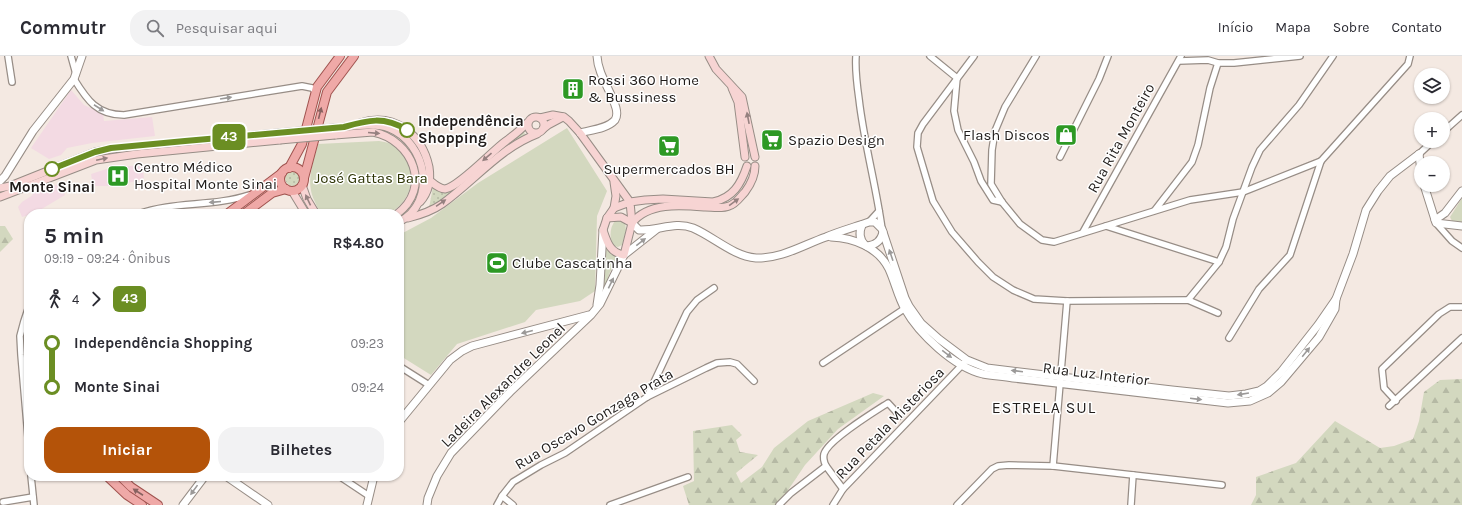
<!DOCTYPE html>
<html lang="pt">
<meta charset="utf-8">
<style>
:root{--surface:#fff;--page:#f2f2f3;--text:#2b2b33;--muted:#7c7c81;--line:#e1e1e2;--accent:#b45309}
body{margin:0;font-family:Karla,sans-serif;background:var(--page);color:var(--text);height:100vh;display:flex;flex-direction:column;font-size:15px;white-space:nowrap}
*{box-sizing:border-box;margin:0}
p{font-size:13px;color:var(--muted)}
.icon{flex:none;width:22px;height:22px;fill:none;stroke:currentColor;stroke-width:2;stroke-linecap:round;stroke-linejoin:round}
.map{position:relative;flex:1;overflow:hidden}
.side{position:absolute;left:24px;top:153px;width:380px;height:272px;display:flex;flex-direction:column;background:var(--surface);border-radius:16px;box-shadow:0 1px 3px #0004}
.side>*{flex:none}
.badge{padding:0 8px;border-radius:6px;font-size:14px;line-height:26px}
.fabs{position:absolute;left:1414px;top:12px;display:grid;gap:8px}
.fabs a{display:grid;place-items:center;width:36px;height:36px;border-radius:50%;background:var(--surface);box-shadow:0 1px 3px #0004;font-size:20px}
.map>.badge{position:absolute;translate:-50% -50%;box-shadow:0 0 0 2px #fff}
.legs{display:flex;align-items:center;gap:6px;height:44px;padding:0 20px;font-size:13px}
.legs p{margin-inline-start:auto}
.headline{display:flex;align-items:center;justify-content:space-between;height:68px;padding:0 20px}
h1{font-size:22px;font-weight:700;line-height:30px}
.primary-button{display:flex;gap:8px;margin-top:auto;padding:8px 20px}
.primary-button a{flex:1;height:46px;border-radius:16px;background:var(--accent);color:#fff;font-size:16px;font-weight:700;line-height:46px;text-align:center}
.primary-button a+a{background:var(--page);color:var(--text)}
ul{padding:0 20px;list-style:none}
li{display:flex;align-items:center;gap:14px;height:44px;font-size:15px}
li i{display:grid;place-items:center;width:6px;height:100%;margin:0 5px;background:currentColor}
li i::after{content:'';width:10px;height:10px;margin:-5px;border:3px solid;border-radius:50%;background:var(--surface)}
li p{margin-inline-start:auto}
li:first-child i{background:linear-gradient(#0000 50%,currentColor 0)}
li:last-child i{background:linear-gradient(currentColor 50%,#0000 0)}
header{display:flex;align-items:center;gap:24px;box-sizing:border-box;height:56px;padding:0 20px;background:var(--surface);border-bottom:1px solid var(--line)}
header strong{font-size:19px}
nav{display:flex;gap:22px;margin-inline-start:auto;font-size:14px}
.search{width:280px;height:36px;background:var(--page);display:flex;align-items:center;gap:10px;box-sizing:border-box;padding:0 14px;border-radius:16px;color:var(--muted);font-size:15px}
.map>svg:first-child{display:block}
</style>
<header>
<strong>Commutr</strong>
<div class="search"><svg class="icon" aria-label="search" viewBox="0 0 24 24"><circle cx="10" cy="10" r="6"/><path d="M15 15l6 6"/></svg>Pesquisar aqui</div>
<nav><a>Início</a><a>Mapa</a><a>Sobre</a><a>Contato</a></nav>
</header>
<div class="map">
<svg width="1462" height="449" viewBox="0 0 1462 449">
<defs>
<pattern id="grass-dots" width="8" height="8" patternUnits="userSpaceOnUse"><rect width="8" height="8" fill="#d3d8bf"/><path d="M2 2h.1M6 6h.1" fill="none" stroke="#b5b9a4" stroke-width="1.8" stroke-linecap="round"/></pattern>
<pattern id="forest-firs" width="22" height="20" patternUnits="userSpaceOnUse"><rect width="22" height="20" fill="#d3d8bf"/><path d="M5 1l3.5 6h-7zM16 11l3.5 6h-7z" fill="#b5b9a4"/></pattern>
</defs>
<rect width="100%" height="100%" fill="#f4e9e2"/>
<g fill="#f3dae3">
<polygon points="71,34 84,49 103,58 104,65 152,61 155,80 92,87 67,92 61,99 49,103 31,92"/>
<polygon points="119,109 119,111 142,109 144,122 132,126 112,130 93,130 91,118"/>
<polygon points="61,127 65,139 35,157 22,161 18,151 22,146 33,139 32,138 40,134 41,135"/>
</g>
<g fill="url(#grass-dots)">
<path d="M 524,75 L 525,79 C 490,96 465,137 429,152 L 433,131 L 444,135 Z"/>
<circle cx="293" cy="122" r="8"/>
</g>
<g fill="url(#forest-firs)">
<polygon points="0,170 5,170 13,183 0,196"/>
<polygon points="1462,323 1462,449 1251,449 1256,439 1256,421 1296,407 1335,365 1380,392 1394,390 1413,383 1419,365 1424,336 1440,324"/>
<polygon points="873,337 884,340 838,373 805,409 778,449 689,449 683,430 694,425 693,375 732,369 742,379 736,384 740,396 758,399 736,417 741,427 762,411 774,392 808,365"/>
</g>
<g fill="#d3d8bf">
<polygon points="567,72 607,135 597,160 595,235 580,245 536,254 525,266 457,288 431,319 399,299 399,280 404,272 399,269 399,179 431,162 478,127"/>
<path d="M 379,85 C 386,86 395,88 401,94 C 403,96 404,100 406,102 C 417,122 410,147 389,157 C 382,160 335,158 324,158 C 319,155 317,151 315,146 C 305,126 313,108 318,88 Z"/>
<polygon points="1462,142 1462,167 1452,165 1450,161"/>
<path d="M 618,162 L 625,166 L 626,174 L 622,189 L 618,191 L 614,190 C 608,181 610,168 618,162 Z"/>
<polygon points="603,191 614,199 619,200 610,216 603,236"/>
</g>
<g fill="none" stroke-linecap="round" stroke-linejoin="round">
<g stroke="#978d86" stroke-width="8">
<g id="minor">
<polyline points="8,0 12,26"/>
<polyline points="71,0 76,18"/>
<path d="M 856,0 C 855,14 857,29 859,43 C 864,87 876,129 882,173"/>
<polyline points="930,0 957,22"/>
<polyline points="974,0 923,68 918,77 917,91 933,145 952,176 978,206 993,221 1013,234 1034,243 1067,245 1188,244 1218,257"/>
<polyline points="1036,0 1005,51 995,75 992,94 991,128 1002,146 1020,168 1042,184 1054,186 1190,144 1243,136 1321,105"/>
<polyline points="1179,5 1208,4 1218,7 1234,7 1300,0"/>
<polyline points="957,22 954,55 958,74 974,106 981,125 993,144 1002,146"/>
<path d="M 74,23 C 87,44 97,59 124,59 L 302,30 L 312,32 L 316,36"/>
<polyline points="1443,76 1462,59"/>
<polyline points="1419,98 1433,85"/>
<polyline points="1060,101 1099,23 1108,0"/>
<polyline points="1155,154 1192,106 1198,89 1210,32 1218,7"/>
<path d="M 138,158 C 174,145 213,151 249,139"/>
<polyline points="869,166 879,155"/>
<polyline points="1436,167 1452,185 1462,192"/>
<polyline points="1106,170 1219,206"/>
<polyline points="1083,176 1181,0"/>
<polyline points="1188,244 1219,206 1226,191 1233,163 1252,111 1260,94 1299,49 1333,0"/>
<polyline points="29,250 24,265 20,280 21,299 29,393"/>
<polyline points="1229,282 1259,233 1290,199 1321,105 1408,8 1410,0"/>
<polyline points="823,307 907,251"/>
<polyline points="399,310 429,329"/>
<polyline points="647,341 687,256 697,244 714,232"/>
<polyline points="1396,345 1384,332 1382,313 1439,258 1450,251 1462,251"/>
<polyline points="1389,350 1462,282"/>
<path d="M 826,410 C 824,406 823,402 824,398 C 828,384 874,356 888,347 L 900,360"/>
<polyline points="1053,410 1067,245"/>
<polyline points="31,420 34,449"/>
<polyline points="339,420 369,440"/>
<polyline points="502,440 513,449"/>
<polyline points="3,446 33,441"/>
<polyline points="497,449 502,440 513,426 541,409 565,397 647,341 706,312 717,307 730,306 737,308 754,325"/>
<polyline points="610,449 688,421"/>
<polyline points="779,449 791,437 826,410 843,433"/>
<polyline points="833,449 843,433 964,307"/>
<polyline points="957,449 992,413 998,410 1009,409 1053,410 1222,429"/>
<polyline points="1131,449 1133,419"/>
</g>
</g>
<g stroke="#978d86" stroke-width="9">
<g id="tertiary">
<path d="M 580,77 C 590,74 607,73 615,64 C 617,61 617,56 616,52 C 611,34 598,19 597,0"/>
<polyline points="1419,98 1421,116"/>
<polyline points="0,125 5,120 33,75 74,23 82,0"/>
<polyline points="1424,129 1436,167 1462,170"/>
<polyline points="1435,164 1445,157 1462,135"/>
<path d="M 632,167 L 639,174 C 658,175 675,165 693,172 C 714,181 733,200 756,202 C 781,203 803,189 826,181 C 840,175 855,171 869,166 L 875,166 L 882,173 L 905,242 L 909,250 L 921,267 L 939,283 L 967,304 L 987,312 L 1172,334 L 1229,340 L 1246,338 L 1259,335 L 1267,330 L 1281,316 L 1318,269 L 1336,243"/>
<path d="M 862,169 C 859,176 859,183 865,189"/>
<path d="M 831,181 C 854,182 878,191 889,213 C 895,226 898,241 905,253 C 919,278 954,311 983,318 C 993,320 1003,320 1013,322 L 1228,347 L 1250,345 L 1268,337 L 1281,326 L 1319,281 L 1335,253 L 1336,243 L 1353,198 L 1366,154 L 1378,135 L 1390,120 L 1419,98"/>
<path d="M 867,190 C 876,189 881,185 883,176"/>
<polyline points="597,249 600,229 603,174"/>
<polyline points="399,366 450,304 462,295 472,290 589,259"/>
<polyline points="226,420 268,449"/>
<polyline points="183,449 205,420"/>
<polyline points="367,449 374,420"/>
<polyline points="427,449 428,442 437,420 451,397 510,336 591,259 600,248 624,199 657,173"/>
</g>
</g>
<g stroke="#978d86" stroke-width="9">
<g id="secondary">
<polyline points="709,0 716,13 742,41 755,101"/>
<polyline points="732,32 738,46 745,101"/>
<circle cx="536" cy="69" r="8"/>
<path d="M 540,62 L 553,59 L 564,61 L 569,65 L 580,77 L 630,146 L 632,167 L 624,199 C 610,197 607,186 603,174 L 607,162 L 614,152 L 630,146 L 645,144 L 663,143 L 713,146 C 733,142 741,128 747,110"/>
<path d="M 360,67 C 394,56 422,78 429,111 C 431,124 429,136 420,146"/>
<path d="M 334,72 C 349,71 375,66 389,72 C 427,87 438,146 399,166"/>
<polyline points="543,73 548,69 563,61"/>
<path d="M 335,79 L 373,76 C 413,84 432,132 397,158"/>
<path d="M 429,124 C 434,128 439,133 445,133 C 459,131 493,94 506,85 C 514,79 521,74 527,67"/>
<polyline points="302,129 307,143 316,158"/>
<polyline points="0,132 10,130 95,96 111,93 278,77"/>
<polyline points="292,135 306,158"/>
<polyline points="0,141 96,104 137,98 280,84"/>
<polyline points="614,152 616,140 614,126"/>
<path d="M 408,162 C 420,159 432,155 442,148 C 474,125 500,92 537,78"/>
<polyline points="607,162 621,161 632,167"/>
<path d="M 632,167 C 648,146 681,149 705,151 C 712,151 722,153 729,150 C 736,148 740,141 745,136 C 751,128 755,120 755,110"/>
</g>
</g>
<g stroke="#a0534f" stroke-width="10">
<g id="primary">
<circle cx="292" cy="123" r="12"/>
<polyline points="289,112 302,88 317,31 340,0"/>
<polyline points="304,122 327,36 354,0"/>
<polyline points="227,158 282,117"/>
<polyline points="244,158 272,137 286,133"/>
<polyline points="107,420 127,439 142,449"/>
<polyline points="120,420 131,431 158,449"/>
</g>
</g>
<use href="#minor" stroke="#fff" stroke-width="5.5"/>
<use href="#tertiary" stroke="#fff" stroke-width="7"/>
<use href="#secondary" stroke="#f7d4d3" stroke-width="7"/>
<use href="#primary" stroke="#efa9a7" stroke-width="8"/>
<g stroke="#978d86" stroke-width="9" stroke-linecap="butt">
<g id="secondary-bridge">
<polyline points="278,77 334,72"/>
<polyline points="280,84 335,79"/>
</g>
</g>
<use href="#secondary-bridge" stroke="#f7d4d3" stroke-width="7"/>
</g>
<defs><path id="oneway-solid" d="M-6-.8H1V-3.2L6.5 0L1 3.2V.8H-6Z"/></defs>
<g fill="#9b9998">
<use href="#oneway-solid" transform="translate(226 42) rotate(-9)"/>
<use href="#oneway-solid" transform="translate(99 52) rotate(33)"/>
<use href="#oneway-solid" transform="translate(215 146) rotate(175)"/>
<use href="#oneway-solid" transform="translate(641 186) rotate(-38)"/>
<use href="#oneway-solid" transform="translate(891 199) rotate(-109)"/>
<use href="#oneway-solid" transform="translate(611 227) rotate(-64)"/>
<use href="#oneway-solid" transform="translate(527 276) rotate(166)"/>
<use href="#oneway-solid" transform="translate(1306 296) rotate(-51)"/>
<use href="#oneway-solid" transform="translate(947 298) rotate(37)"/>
<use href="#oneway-solid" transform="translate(1017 315) rotate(-173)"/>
<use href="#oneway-solid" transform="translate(1243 338) rotate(171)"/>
<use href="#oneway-solid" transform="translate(1196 343) rotate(7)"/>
<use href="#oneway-solid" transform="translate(194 434) rotate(126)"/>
</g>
<g fill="#886260">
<use href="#oneway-solid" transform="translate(320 57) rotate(-76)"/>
<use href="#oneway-solid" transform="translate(138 436) rotate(-147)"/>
</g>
<g fill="#968180">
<use href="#oneway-solid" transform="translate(748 62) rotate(-101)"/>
<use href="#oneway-solid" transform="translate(374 77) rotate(5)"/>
<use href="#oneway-solid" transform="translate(487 101) rotate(139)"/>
<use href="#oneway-solid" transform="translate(102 103) rotate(-12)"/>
<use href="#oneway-solid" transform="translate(308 144) rotate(-115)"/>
<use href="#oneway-solid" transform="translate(734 146) rotate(-36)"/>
<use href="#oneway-solid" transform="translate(441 147) rotate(-34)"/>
</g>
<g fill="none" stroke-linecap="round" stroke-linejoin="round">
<g stroke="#fff" stroke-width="9">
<path id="line-1" d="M 52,113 L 95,96 L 111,92 L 185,85 L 344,71 C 368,64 384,60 407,74"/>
</g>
<use href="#line-1" stroke="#6b8e23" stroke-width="6"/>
</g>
<defs>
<g id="building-square" transform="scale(1.15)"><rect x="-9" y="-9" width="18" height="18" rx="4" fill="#2d9924" stroke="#fff"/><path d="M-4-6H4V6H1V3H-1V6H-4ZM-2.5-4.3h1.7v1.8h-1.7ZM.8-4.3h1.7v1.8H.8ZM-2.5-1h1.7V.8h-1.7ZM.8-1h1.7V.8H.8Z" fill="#fff"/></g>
<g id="shop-square" transform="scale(1.15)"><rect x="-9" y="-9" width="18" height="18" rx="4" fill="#2d9924" stroke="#fff"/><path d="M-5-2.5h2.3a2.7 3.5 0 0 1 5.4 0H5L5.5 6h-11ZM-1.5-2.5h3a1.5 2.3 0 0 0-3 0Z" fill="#fff"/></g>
<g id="supermarket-square" transform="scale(1.15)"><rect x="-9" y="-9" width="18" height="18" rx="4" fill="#2d9924" stroke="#fff"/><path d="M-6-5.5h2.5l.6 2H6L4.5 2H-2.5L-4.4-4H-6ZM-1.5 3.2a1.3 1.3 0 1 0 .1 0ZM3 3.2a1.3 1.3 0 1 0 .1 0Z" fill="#fff"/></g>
<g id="hospital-square" transform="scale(1.15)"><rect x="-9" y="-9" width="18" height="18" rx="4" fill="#2d9924" stroke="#fff"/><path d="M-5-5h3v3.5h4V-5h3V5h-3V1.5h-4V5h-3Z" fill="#fff"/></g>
<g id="stadium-square" transform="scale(1.15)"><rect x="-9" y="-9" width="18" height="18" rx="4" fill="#2d9924" stroke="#fff"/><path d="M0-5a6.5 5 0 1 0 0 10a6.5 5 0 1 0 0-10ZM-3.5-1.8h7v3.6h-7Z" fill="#fff"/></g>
</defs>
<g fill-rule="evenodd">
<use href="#building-square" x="573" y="33"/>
<use href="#shop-square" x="1066" y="79"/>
<use href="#supermarket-square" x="772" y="84"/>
<use href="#supermarket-square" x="669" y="90"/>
<use href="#hospital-square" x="118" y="120"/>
<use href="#stadium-square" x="497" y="207"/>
</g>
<g fill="#fff" stroke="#6b8e23" stroke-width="2">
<circle cx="407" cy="74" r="7"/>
<circle cx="52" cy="113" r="7"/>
</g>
<g text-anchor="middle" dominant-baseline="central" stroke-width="3" stroke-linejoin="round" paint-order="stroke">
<g font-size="15" fill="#201c1a" stroke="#fff" text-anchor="start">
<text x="588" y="24">Rossi 360 Home<tspan x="588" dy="17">&amp; Bussiness</tspan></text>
<text x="1050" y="79" text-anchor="end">Flash Discos</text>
<text x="788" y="84">Spazio Design</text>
<text x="134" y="111">Centro Médico<tspan x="134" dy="17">Hospital Monte Sinai</tspan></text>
<text x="669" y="113" text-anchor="middle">Supermercados BH</text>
<text x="512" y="207">Clube Cascatinha</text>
</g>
<g font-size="15" font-weight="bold" fill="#201c1a" stroke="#fff" text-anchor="start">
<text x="418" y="65">Independência<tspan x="418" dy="17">Shopping</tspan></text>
<text x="52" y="131" text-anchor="middle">Monte Sinai</text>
</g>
<g font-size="15" fill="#201c1a" stroke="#fff">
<text transform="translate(1121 82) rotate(-61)">Rua Rita Monteiro</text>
<text transform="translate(1096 318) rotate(7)">Rua Luz Interior</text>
<text transform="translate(503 329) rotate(-45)">Ladeira Alexandre Leonel</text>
<text transform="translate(594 363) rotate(-31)">Rua Oscavo Gonzaga Prata</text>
<text transform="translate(890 367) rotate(-46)">Rua Petala Misteriosa</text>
</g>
<g font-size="15" fill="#2f3607" stroke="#fff">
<text x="371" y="122">José Gattas Bara</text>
</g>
<g font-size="16" letter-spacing="1" fill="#201c1a" stroke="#fff">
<text x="1044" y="351">ESTRELA SUL</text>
</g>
</g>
</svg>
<div class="fabs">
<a><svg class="icon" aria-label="layers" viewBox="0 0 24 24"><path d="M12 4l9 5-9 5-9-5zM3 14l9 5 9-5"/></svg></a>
<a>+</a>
<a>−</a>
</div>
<b class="badge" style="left:229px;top:81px;background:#6b8e23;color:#fff">43</b>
<section class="side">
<div class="headline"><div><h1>5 min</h1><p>09:19 – 09:24 · Ônibus</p></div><b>R$4.80</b></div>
<div class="legs"><svg class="icon" aria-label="walk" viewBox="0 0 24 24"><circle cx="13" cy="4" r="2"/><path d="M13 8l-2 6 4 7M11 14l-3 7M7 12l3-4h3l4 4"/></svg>4<svg class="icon" aria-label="forward" viewBox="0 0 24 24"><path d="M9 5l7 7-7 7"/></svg><b class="badge" style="background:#6b8e23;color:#fff">43</b></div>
<ul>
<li><i style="color:#6b8e23"></i><b>Independência Shopping</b><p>09:23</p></li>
<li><i style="color:#6b8e23"></i><b>Monte Sinai</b><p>09:24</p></li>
</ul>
<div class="primary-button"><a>Iniciar</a><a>Bilhetes</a></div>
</section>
</div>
